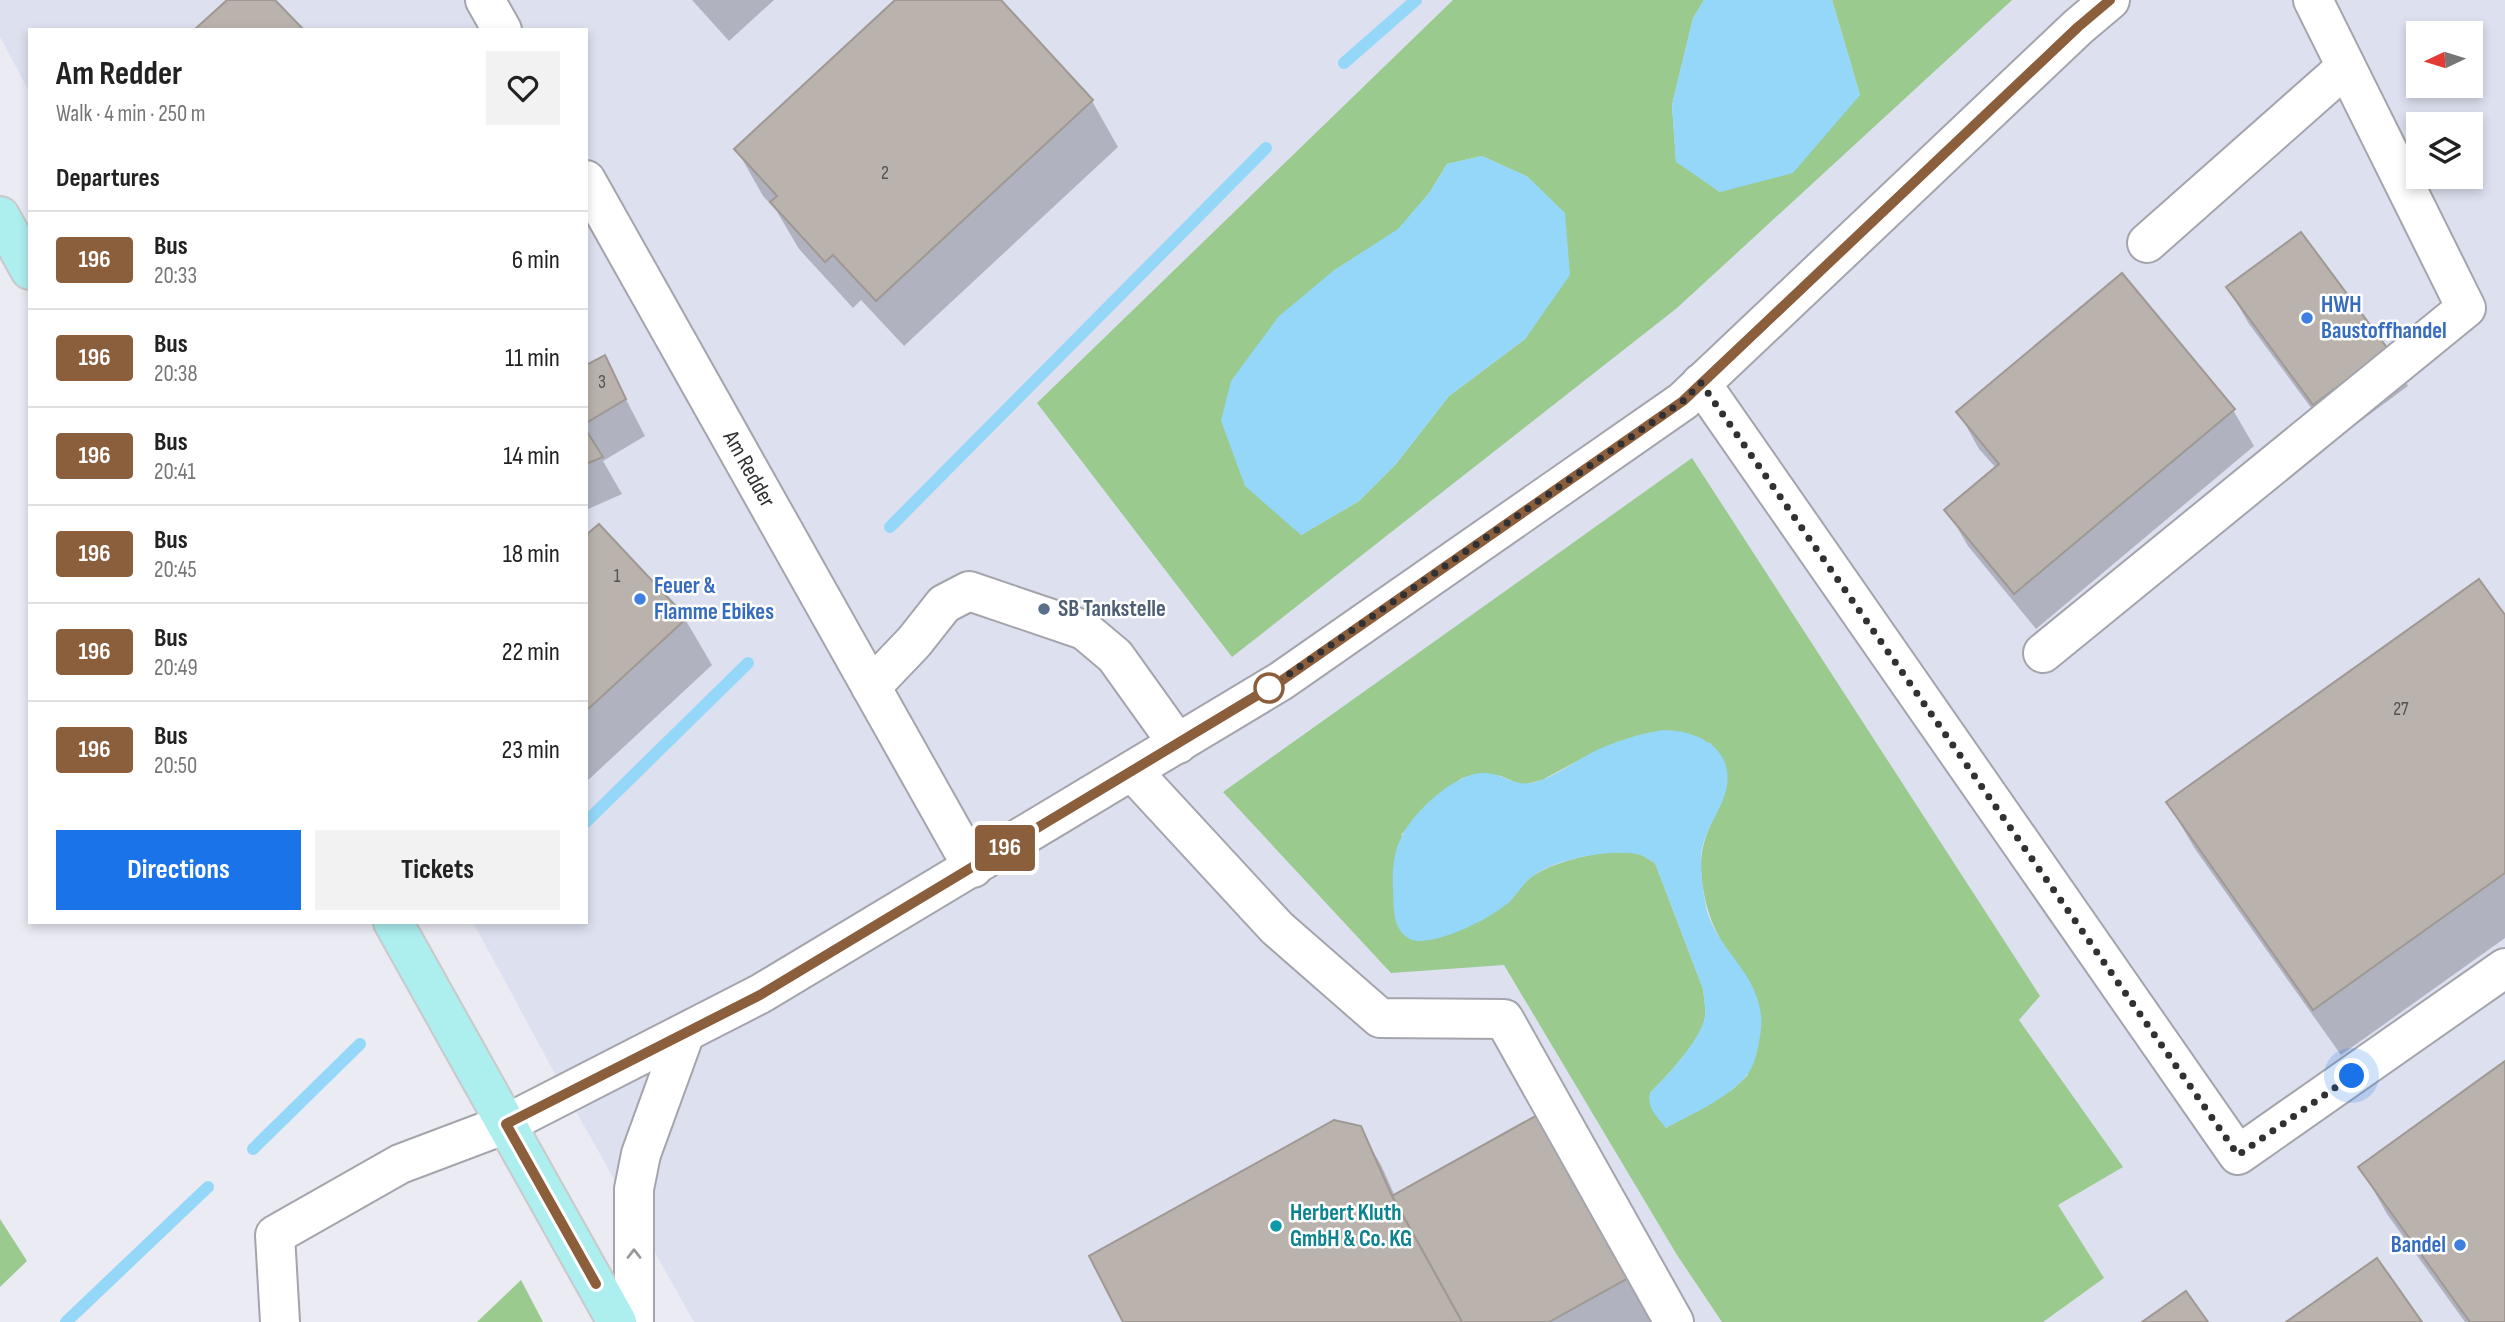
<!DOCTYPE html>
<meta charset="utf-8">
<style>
:root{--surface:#fff;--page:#f2f2f2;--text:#222;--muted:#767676;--line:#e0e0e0;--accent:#1a73e8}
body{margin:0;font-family:"Sofia Sans Condensed",sans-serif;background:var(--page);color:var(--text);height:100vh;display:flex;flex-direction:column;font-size:26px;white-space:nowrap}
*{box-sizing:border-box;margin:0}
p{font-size:23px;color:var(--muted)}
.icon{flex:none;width:38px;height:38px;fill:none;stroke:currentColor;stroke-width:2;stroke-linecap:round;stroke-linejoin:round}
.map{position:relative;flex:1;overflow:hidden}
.details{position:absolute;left:28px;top:28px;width:560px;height:896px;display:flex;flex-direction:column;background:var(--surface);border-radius:0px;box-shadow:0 4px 10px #0003}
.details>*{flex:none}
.badge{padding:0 14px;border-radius:5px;font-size:24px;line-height:46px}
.needle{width:46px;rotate:266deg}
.fabs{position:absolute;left:2406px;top:21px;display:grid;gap:14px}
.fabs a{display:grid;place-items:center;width:77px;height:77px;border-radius:0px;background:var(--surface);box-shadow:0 4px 10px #0003;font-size:35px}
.you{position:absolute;width:35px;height:35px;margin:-18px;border:5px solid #fff;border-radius:50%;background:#1a73e8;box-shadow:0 0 0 10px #1a73e833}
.map>.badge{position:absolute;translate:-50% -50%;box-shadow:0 0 0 4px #fff}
h2{padding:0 28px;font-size:26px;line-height:63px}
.round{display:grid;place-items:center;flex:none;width:74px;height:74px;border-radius:0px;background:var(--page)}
.head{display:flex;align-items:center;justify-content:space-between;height:119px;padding:0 28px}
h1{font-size:33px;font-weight:700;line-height:52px}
.primary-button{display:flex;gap:14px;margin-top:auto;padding:14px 28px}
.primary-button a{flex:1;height:80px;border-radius:0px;background:var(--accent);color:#fff;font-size:28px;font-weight:700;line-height:80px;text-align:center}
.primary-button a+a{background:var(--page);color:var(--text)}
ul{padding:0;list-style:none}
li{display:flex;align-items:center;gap:21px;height:98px;padding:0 28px;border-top:2px solid var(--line)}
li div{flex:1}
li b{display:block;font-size:26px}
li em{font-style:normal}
li .badge{min-width:77px;font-weight:700;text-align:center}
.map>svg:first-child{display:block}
</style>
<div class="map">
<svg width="2505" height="1322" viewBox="0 0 2505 1322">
<rect width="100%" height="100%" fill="#eaebf3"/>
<path fill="#dde0ef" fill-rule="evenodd" d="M 0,0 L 2505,0 L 2505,1322 L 694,1322 L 554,1072 L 473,922 L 586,922 L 586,30 L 30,30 L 30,93 L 0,37 ZM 2418,33 L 2471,33 L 2471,86 L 2418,86 ZM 2418,124 L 2471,124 L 2471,177 L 2418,177 Z"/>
<g fill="#9aca8e" fill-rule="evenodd">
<path d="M 1453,0 L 1704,0 L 1693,18 L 1672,105 L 1676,161 L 1720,192 L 1860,95 L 1832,0 L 2012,0 L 1677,308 L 1232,657 L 1037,403 ZM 1482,156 L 1528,177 L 1569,275 L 1525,339 L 1449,396 L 1396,464 L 1359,501 L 1301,535 L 1333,271 L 1398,230 L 1430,192 L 1447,164 Z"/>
<path d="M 1692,458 L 2040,996 L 2019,1020 L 2123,1167 L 2058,1205 L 2104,1278 L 2043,1322 L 1722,1322 L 1677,1255 L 1504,965 L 1391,973 L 1223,792 ZM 1710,743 C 1746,779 1712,809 1703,847 C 1697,873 1706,914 1719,936 L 1748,1075 L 1732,1090 L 1666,1128 L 1652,1109 L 1650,1093 C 1666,1077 1702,1039 1705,1017 C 1706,1008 1704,998 1703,989 L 1655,863 C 1651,861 1646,857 1641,855 C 1616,845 1551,861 1530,878 C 1522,885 1515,895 1508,903 L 1401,835 L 1436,796 L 1462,778 L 1482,773 L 1501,776 L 1522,785 L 1542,780 L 1594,752 Z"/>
<polygon points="0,1219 27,1261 0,1287"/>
<polygon points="521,1280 543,1322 477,1322"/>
</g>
<g fill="#94d7f8">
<polygon points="1704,0 1832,0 1860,95 1793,173 1720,192 1676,162 1672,105 1693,18"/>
<polygon points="1482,156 1528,177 1565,213 1570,275 1525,339 1449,396 1396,464 1359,501 1301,535 1245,486 1221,421 1231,381 1278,317 1333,271 1398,229 1430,192 1447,164"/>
<path d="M 1663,730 C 1700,730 1738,751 1725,794 C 1719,813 1706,829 1702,848 C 1699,865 1703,890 1706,907 C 1712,935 1735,956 1749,980 C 1759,998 1764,1017 1760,1036 C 1758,1049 1755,1066 1746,1076 C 1727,1099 1692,1114 1666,1128 C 1658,1118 1646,1107 1650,1093 C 1666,1077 1702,1039 1705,1016 C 1706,1008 1704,997 1703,989 L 1655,863 C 1649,860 1643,855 1637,854 C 1608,849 1553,859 1530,878 C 1522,885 1517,895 1509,902 C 1494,917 1428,951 1408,938 C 1392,928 1394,906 1393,890 C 1392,873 1393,853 1401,838 C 1412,813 1453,775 1481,773 C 1507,772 1513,791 1542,780 C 1560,773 1576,761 1593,752 C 1616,741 1638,734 1663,730 Z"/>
</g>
<g fill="#0003">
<polygon points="692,0 774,0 729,41"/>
<polygon points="898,0 999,0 1092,101 1118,147 904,346 861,300 853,308 799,249 776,210 763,196 737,150"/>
<polygon points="2228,288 2387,350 2408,386 2335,440 2249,324"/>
<polygon points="604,357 645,436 603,461 622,494 586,510 586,367"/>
<polygon points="2233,410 2254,446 2036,629 1968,546 1947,510 1996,468 1979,449 1959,413"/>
<polygon points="586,537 685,619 712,665 586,782"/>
<polygon points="2505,618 2505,938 2341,1055 2195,849 2168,803"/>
<polygon points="2505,1063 2505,1322 2465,1322 2387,1214 2361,1168"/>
<polygon points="1538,1116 1654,1322 1125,1322 1359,1128 1381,1165 1395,1196"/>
</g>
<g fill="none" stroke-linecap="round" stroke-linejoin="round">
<g stroke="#94d7f8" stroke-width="12">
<polyline points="1344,63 1416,0"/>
<polyline points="890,527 1266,148"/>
<polyline points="586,822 748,663"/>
<polyline points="253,1149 360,1044"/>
<polyline points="66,1322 208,1187"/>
</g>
</g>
<g fill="#b9b2ad" stroke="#9f9893" stroke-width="2">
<polygon points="227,0 275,0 304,30 194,30"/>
<polygon points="895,0 1001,0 1093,100 876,301 833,255 825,262 770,202 777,196 734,149"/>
<polygon points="2301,232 2388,349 2313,405 2226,287"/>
<polygon points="2122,273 2235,409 2014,594 1944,510 1999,464 1956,412"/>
<polygon points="605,355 626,399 586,423 586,365"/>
<polygon points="586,430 603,457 586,464"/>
<polygon points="599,524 687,618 586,711 586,535"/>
<polygon points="2479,579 2505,615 2505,873 2313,1010 2166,802"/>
<polygon points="2505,1061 2505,1322 2470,1322 2358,1167"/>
<polygon points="1539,1114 1630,1277 1549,1322 1462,1322 1392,1196"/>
<polygon points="1334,1120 1361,1126 1392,1196 1462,1322 1123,1322 1089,1256"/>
<polygon points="2377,1258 2422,1322 2286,1322"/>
<polygon points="2186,1291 2208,1322 2142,1322"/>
</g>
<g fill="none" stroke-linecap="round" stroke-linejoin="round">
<g stroke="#a4a5ac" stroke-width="42">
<g id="minor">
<polyline points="485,0 502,30"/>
<polyline points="586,180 973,868"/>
<polyline points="2147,243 2346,67"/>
<polyline points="1701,383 2238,1155 2505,968"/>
<polyline points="2043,653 2466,308 2313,0"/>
<polyline points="871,687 914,642 944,604 969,591 1084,630 1115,656 1178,744"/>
<polyline points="1132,771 1277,928 1380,1018 1504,1019 1674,1322"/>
<polyline points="280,1322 275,1235 400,1164 506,1124 760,994 1281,681 1683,401 2078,27 2110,0"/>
<polyline points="634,1322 634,1189 641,1154 685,1033"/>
</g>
</g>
<g stroke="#c9c9ca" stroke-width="42">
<g id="major">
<polyline points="0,216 30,270"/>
<polyline points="393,922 617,1322"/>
</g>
</g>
<use href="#minor" stroke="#fff" stroke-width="38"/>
<use href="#major" stroke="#adeeef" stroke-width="38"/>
</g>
<defs><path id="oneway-chevron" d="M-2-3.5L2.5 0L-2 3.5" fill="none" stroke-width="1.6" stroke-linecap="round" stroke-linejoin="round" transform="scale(1.75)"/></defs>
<use stroke="#98989a" href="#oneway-chevron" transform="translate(634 1254) rotate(-90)"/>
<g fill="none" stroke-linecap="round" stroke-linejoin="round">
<g stroke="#fff" stroke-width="16">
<polyline id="line" points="596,1284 506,1124 760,995 1281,681 1683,401 2078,27 2110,0"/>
</g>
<use href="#line" stroke="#8b5e3c" stroke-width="10"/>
<polyline stroke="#313134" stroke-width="7" stroke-dasharray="0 12.6" points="1269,688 1683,401 1701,383 2238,1155 2352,1076"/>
</g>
<g fill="#3f7fe0" stroke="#fff" stroke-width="2.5">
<circle cx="2307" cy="318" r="7"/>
<circle cx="640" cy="599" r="7"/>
<circle cx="2460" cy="1245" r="7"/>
</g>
<circle fill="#5c6f8a" stroke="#fff" stroke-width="2.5" cx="1044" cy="609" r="7"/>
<circle fill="#fff" stroke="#8b5e3c" stroke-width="3.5" cx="1269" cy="688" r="14"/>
<circle fill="#0f9aa8" stroke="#fff" stroke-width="2.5" cx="1276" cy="1226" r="7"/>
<g text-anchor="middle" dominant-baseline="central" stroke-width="5" stroke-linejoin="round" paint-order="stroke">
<g font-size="19" fill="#535152">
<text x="885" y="173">2</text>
<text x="602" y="382">3</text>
<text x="617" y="576">1</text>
<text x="2401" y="709">27</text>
</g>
<g font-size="23" font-weight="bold" fill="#366cbe" stroke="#fff" text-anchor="start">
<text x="2321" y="305">HWH<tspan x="2321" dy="26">Baustoffhandel</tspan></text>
<text x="654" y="586">Feuer &amp;<tspan x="654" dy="26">Flamme Ebikes</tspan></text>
<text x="2446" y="1245" text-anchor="end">Bandel</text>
</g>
<g font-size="23" fill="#313134" stroke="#fff">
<text transform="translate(749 469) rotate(61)">Am Redder</text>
</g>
<g font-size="23" font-weight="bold" fill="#4e5e75" stroke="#fff" text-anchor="start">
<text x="1058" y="609">SB Tankstelle</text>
</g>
<g font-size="23" font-weight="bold" fill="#0d838f" stroke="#fff" text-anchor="start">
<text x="1290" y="1213">Herbert Kluth<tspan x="1290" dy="26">GmbH &amp; Co. KG</tspan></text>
</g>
</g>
</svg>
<div class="fabs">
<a><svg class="needle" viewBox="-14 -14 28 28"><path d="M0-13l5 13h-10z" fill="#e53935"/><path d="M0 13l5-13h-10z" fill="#767676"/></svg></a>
<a><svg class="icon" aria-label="layers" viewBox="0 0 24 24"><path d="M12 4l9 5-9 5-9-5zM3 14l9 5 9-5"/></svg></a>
</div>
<div class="you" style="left:2352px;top:1076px"></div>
<b class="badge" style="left:1005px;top:848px;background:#8b5e3c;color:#fff">196</b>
<section class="details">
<div class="head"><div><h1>Am Redder</h1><p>Walk · 4 min · 250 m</p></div><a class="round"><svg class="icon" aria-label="heart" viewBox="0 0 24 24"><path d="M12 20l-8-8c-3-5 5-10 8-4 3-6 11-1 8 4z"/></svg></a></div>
<h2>Departures</h2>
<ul>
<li><span class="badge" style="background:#8b5e3c;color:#fff">196</span><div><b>Bus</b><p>20:33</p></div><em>6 min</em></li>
<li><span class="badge" style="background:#8b5e3c;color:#fff">196</span><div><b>Bus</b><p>20:38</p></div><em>11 min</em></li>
<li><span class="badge" style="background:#8b5e3c;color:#fff">196</span><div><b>Bus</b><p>20:41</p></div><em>14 min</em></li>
<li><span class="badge" style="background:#8b5e3c;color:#fff">196</span><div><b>Bus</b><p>20:45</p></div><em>18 min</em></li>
<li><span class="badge" style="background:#8b5e3c;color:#fff">196</span><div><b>Bus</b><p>20:49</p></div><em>22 min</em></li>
<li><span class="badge" style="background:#8b5e3c;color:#fff">196</span><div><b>Bus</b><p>20:50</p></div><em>23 min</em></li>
</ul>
<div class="primary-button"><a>Directions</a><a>Tickets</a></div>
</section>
</div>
